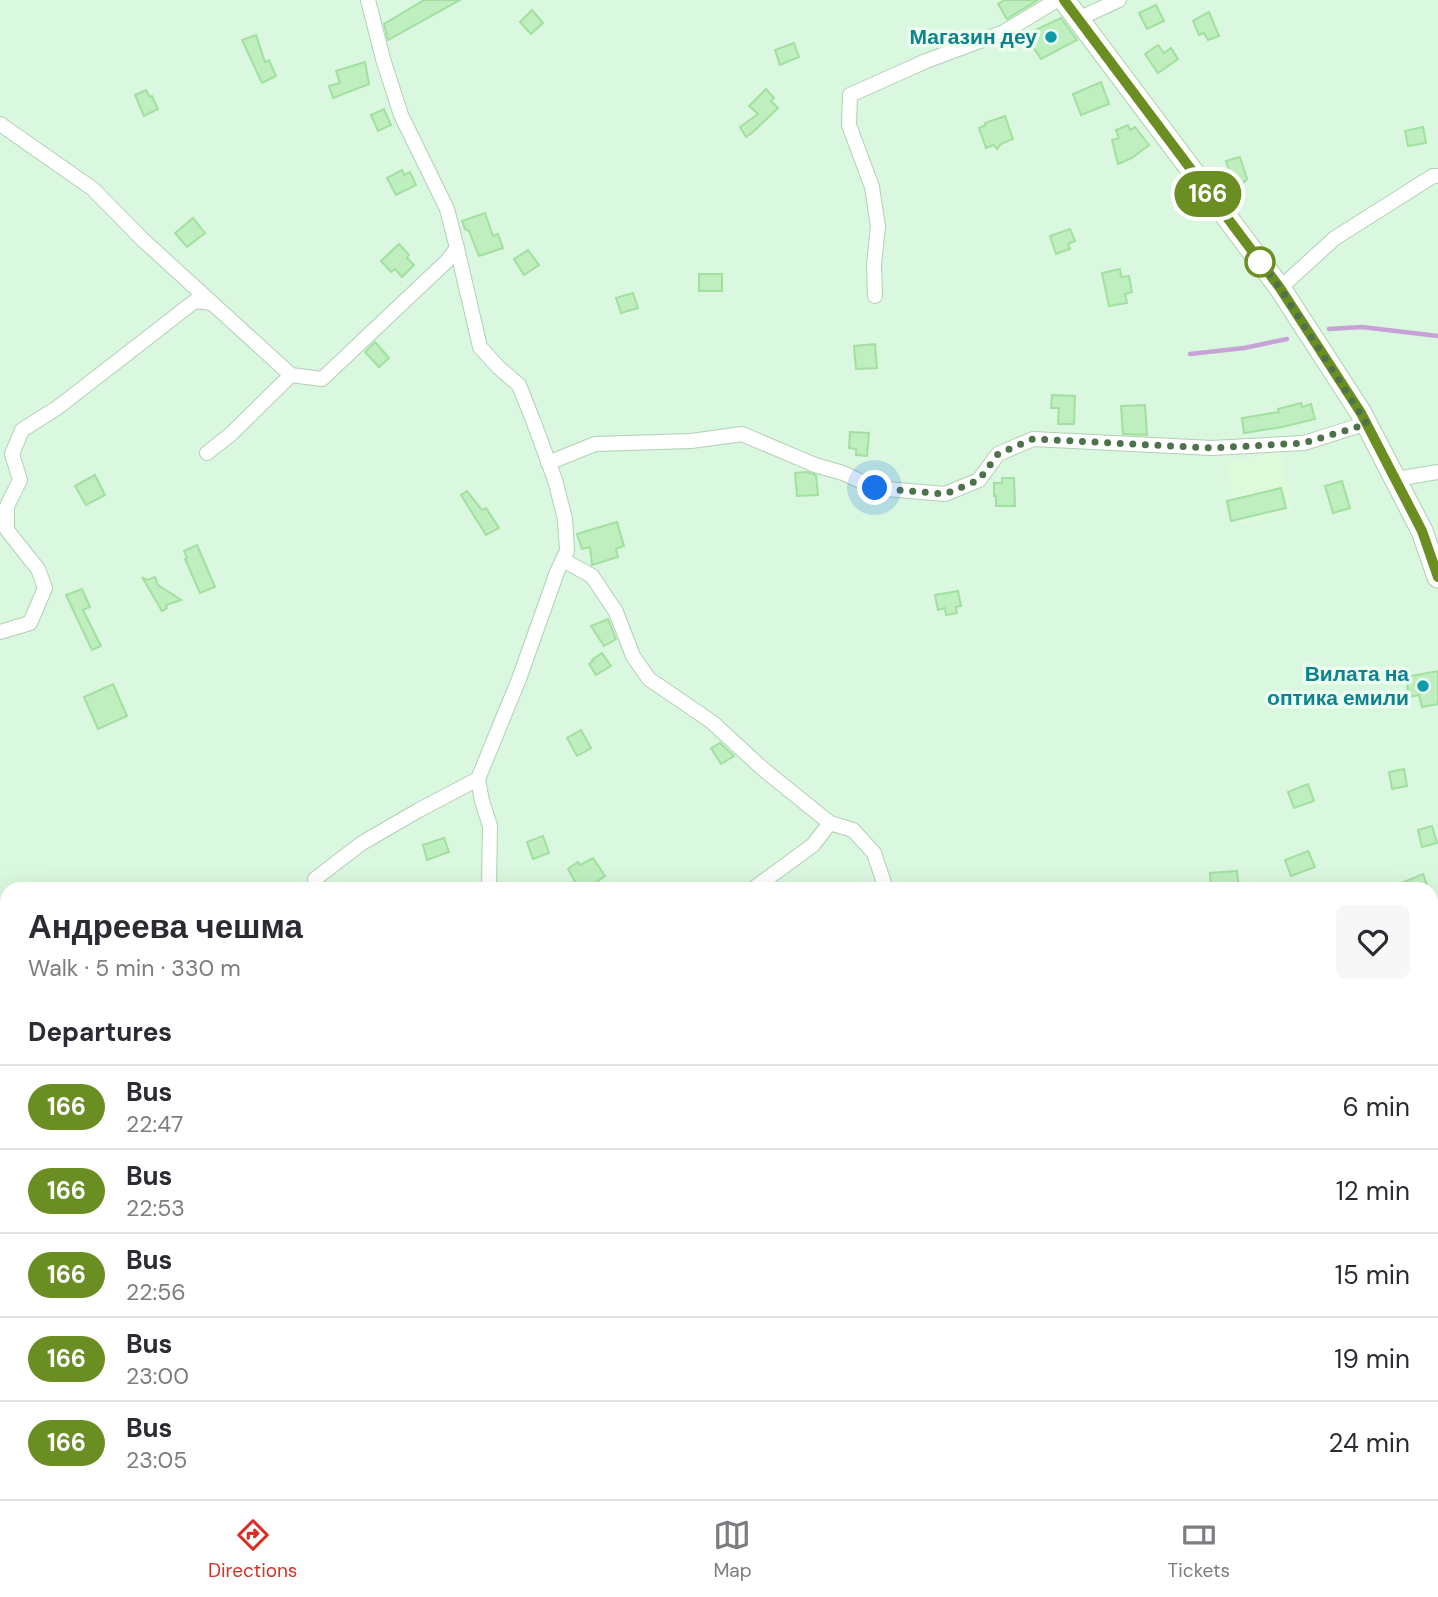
<!DOCTYPE html>
<meta charset="utf-8">
<style>
:root{--surface:#fff;--page:#f7f7f7;--text:#2b2b33;--muted:#7c7c81;--line:#e1e1e2;--accent:#d93025}
body{margin:0;font-family:"DM Sans",sans-serif;background:var(--page);color:var(--text);height:100vh;display:flex;flex-direction:column;font-size:26px;white-space:nowrap}
*{box-sizing:border-box;margin:0}
p{font-size:23px;color:var(--muted)}
.icon{flex:none;width:38px;height:38px;fill:none;stroke:currentColor;stroke-width:2;stroke-linecap:round;stroke-linejoin:round}
.map{position:relative;flex:1;overflow:hidden}
.sheet{position:absolute;left:0px;top:882px;width:1438px;height:618px;display:flex;flex-direction:column;background:var(--surface);border-radius:21px 21px 0 0;box-shadow:0 7px 28px #0002}
.sheet>*{flex:none}
.badge{padding:0 14px;border-radius:23px;font-size:24px;line-height:46px}
.you{position:absolute;width:35px;height:35px;margin:-18px;border:5px solid #fff;border-radius:50%;background:#1a73e8;box-shadow:0 0 0 10px #1a73e833}
.map>.badge{position:absolute;translate:-50% -50%;box-shadow:0 0 0 4px #fff}
h2{padding:0 28px;font-size:26px;line-height:63px}
.round{display:grid;place-items:center;flex:none;width:74px;height:74px;border-radius:10px;background:var(--page)}
.head{display:flex;align-items:center;justify-content:space-between;height:119px;padding:0 28px}
h1{font-size:33px;font-weight:700;line-height:52px}
ul{padding:0;list-style:none}
li{display:flex;align-items:center;gap:21px;height:84px;padding:0 28px;border-top:2px solid var(--line)}
li div{flex:1}
li b{display:block;font-size:26px}
li em{font-style:normal}
li .badge{min-width:77px;font-weight:700;text-align:center}
.menu{display:flex;justify-content:space-around;align-items:center;height:98px;border-top:2px solid var(--line);background:var(--surface);font-size:19px;color:var(--muted)}
.menu a{display:grid;justify-items:center;gap:4px}
.menu .active{color:var(--accent)}
.map>svg:first-child{display:block}
</style>
<div class="map">
<svg width="1438" height="1499" viewBox="0 0 1438 1499">
<rect width="100%" height="100%" fill="#e6fbea"/>
<path fill="#daf7df" fill-rule="evenodd" d="M 0,0 L 1438,0 L 1438,1499 L 0,1499 ZM 7,889 L 1432,889 L 1432,1493 L 7,1493 Z"/>
<polygon fill="#defada" points="1281,452 1292,511 1239,524 1227,463"/>
<g fill="none" stroke-linecap="round" stroke-linejoin="round">
<g stroke="#c7a2d4" stroke-width="4.5">
<polyline points="1329,329 1362,327 1438,336"/>
<polyline points="1190,354 1244,348 1287,339"/>
</g>
</g>
<g fill="#bfefbf" stroke="#a2e0a0" stroke-width="2">
<polygon points="424,0 460,0 388,40 384,24"/>
<polygon points="1004,0 1038,0 1007,19 998,4"/>
<polygon points="1156,5 1164,21 1147,29 1139,13"/>
<polygon points="532,10 543,23 531,34 520,22"/>
<polygon points="1209,12 1219,36 1208,40 1204,33 1199,35 1193,21"/>
<polygon points="1061,18 1077,40 1041,59 1025,35"/>
<polygon points="256,35 265,62 269,60 276,76 262,83 242,40"/>
<polygon points="794,43 799,57 780,65 775,50"/>
<polygon points="1158,45 1164,53 1171,48 1178,59 1158,73 1145,54"/>
<polygon points="365,62 369,84 333,98 329,86 340,83 336,71"/>
<polygon points="1101,82 1109,104 1081,115 1073,94"/>
<polygon points="766,89 774,98 771,101 778,108 753,132 746,137 740,127 758,114 749,106"/>
<polygon points="146,90 150,97 152,96 158,109 144,116 135,95"/>
<polygon points="384,109 391,125 378,131 371,115"/>
<polygon points="1005,116 1013,139 1001,144 997,149 994,145 986,148 979,128 986,125 985,123"/>
<polygon points="1128,125 1130,130 1135,127 1149,145 1132,158 1118,164 1112,140 1119,138 1116,130"/>
<polygon points="1423,127 1426,143 1408,146 1405,131"/>
<polygon points="1240,157 1247,179 1240,186 1236,182 1233,183 1226,161"/>
<polygon points="402,170 404,175 410,172 416,185 396,195 387,178"/>
<polygon points="485,213 493,236 498,234 503,248 479,256 469,231 465,229 462,221"/>
<polygon points="193,218 205,233 187,247 175,233"/>
<polygon points="1070,229 1075,241 1068,244 1070,249 1056,254 1050,236"/>
<polygon points="399,244 409,255 407,258 414,265 402,277 395,269 391,272 381,261"/>
<polygon points="528,250 539,265 524,275 514,259"/>
<polygon points="1120,269 1121,277 1129,276 1132,292 1125,294 1127,303 1109,306 1102,273"/>
<rect x="699" y="274" width="23" height="17"/>
<polygon points="633,293 638,308 621,313 616,298"/>
<polygon points="375,342 389,358 379,367 365,352"/>
<polygon points="875,344 877,368 856,369 854,346"/>
<polygon points="1052,395 1075,396 1074,424 1058,424 1059,408 1051,408"/>
<polygon points="1301,403 1302,407 1311,404 1315,419 1282,427 1244,433 1242,418 1279,412 1278,409"/>
<polygon points="1145,405 1147,435 1123,434 1121,406"/>
<polygon points="850,432 869,433 867,456 856,455 856,449 849,448"/>
<polygon points="807,472 816,475 818,495 797,496 795,473"/>
<polygon points="95,475 105,495 86,505 75,486"/>
<polygon points="1002,478 1014,478 1015,506 996,506 996,496 994,496 994,483 1002,483"/>
<polygon points="1342,481 1350,508 1333,513 1325,486"/>
<polygon points="1281,488 1286,508 1231,521 1227,501"/>
<polygon points="467,491 482,510 486,508 499,528 486,535 461,495"/>
<polygon points="617,522 624,546 616,549 618,557 592,565 590,547 582,549 577,534"/>
<polygon points="197,545 215,587 200,593 185,559 187,558 184,551"/>
<polygon points="142,577 147,580 155,577 158,585 181,600 166,605 167,608 162,611"/>
<polygon points="82,589 90,607 83,610 101,646 92,650 66,595"/>
<polygon points="958,591 961,606 956,607 957,613 946,615 945,608 938,610 935,595"/>
<polygon points="608,619 616,639 604,646 591,626"/>
<polygon points="602,653 611,666 596,675 589,664 593,661 592,660"/>
<polygon points="1438,671 1438,704 1422,707 1419,695 1409,697 1406,677"/>
<polygon points="113,684 127,716 98,729 84,697"/>
<polygon points="581,730 591,748 577,756 567,738"/>
<polygon points="720,743 734,756 721,764 711,748"/>
<polygon points="1404,769 1407,786 1392,789 1389,772"/>
<polygon points="1308,784 1314,801 1294,808 1288,792"/>
<polygon points="1432,826 1437,843 1422,847 1418,830"/>
<polygon points="543,836 549,853 533,859 527,842"/>
<polygon points="444,838 449,852 427,860 423,845"/>
<polygon points="1308,851 1315,867 1291,876 1285,860"/>
<polygon points="593,858 605,876 587,889 582,889 578,884 577,885 568,869 578,862 580,865"/>
<polygon points="1237,871 1239,889 1211,889 1210,873"/>
<polygon points="1423,874 1427,885 1418,889 1387,889"/>
</g>
<g fill="none" stroke-linecap="round" stroke-linejoin="round">
<g stroke="#b2d0b4" stroke-width="16">
<g id="street">
<polyline points="1078,19 1119,0"/>
<polyline points="0,124 93,189 142,239 212,303"/>
<polyline points="457,248 480,347 498,367 519,385 534,423 555,480 565,519 567,551 557,572 519,679 478,779 482,801 490,826 489,887 486,889"/>
<polyline points="1280,288 1335,238 1433,176 1438,176"/>
<polyline points="875,296 874,265 878,226 872,187 849,125 850,95 926,61 1004,32 1057,0"/>
<polyline points="207,453 231,434 291,375"/>
<polyline points="548,463 595,444 691,441 742,434 815,465 843,473 875,488 945,494 979,480 998,454 1033,439 1212,448 1304,443 1367,423"/>
<polyline points="1396,479 1438,472"/>
<polyline points="563,560 592,576 616,612 633,656 649,679 712,722 763,769 830,823 853,830 874,853 886,889"/>
<polyline points="0,632 30,623 45,588 38,569 7,530 7,506 20,480 12,454 22,430 57,408 195,301 212,303 291,375 322,379 447,261 457,248 447,209 401,115 383,59 368,0"/>
<polyline points="315,879 362,843 419,810 478,779"/>
<polyline points="753,889 813,845 830,823"/>
<polyline points="0,1193 7,1189"/>
<polyline points="1432,1342 1438,1339"/>
<polyline points="0,1405 2,1402 7,1400"/>
<polyline points="0,1416 7,1426"/>
<polyline points="67,1493 74,1499"/>
<polyline points="664,1493 666,1499"/>
<polyline points="206,1499 224,1493"/>
<polyline points="996,1499 997,1493"/>
</g>
</g>
<g stroke="#add0ae" stroke-width="23">
<g id="secondary">
<polyline points="1064,0 1280,288 1361,413 1422,531 1438,577"/>
<polyline points="1432,970 1438,952"/>
<polyline points="1432,1312 1438,1328"/>
</g>
</g>
<use href="#street" stroke="#fff" stroke-width="14"/>
<use href="#secondary" stroke="#fff" stroke-width="21"/>
</g>
<g fill="none" stroke-linecap="round" stroke-linejoin="round">
<g stroke="#fff" stroke-width="16">
<polyline id="line" points="1064,0 1280,288 1361,413 1422,531 1438,577"/>
</g>
<use href="#line" stroke="#6b8e23" stroke-width="10"/>
<polyline stroke="#4e724c" stroke-width="7" stroke-dasharray="0 12.6" points="875,488 945,494 979,480 998,454 1033,439 1212,448 1304,443 1367,424 1280,288 1260,262"/>
</g>
<g fill="#0f9aa8" stroke="#ebfeef" stroke-width="2.5">
<circle cx="1051" cy="37" r="7"/>
<circle cx="1423" cy="686" r="7"/>
</g>
<circle fill="#fff" stroke="#6b8e23" stroke-width="3.5" cx="1260" cy="262" r="14"/>
<g text-anchor="middle" dominant-baseline="central" stroke-width="7" stroke-linejoin="round" paint-order="stroke">
<g font-size="21" font-weight="bold" fill="#0d838f" stroke="#ebfeef" text-anchor="end">
<text x="1037" y="37">Магазин деу</text>
<text x="1409" y="674">Вилата на<tspan x="1409" dy="24">оптика емили</tspan></text>
</g>
</g>
</svg>
<div class="you" style="left:875px;top:488px"></div>
<b class="badge" style="left:1208px;top:194px;background:#6b8e23;color:#fff">166</b>
<section class="sheet">
<div class="head"><div><h1>Андреева чешма</h1><p>Walk · 5 min · 330 m</p></div><a class="round"><svg class="icon" aria-label="heart" viewBox="0 0 24 24"><path d="M12 20l-8-8c-3-5 5-10 8-4 3-6 11-1 8 4z"/></svg></a></div>
<h2>Departures</h2>
<ul>
<li><span class="badge" style="background:#6b8e23;color:#fff">166</span><div><b>Bus</b><p>22:47</p></div><em>6 min</em></li>
<li><span class="badge" style="background:#6b8e23;color:#fff">166</span><div><b>Bus</b><p>22:53</p></div><em>12 min</em></li>
<li><span class="badge" style="background:#6b8e23;color:#fff">166</span><div><b>Bus</b><p>22:56</p></div><em>15 min</em></li>
<li><span class="badge" style="background:#6b8e23;color:#fff">166</span><div><b>Bus</b><p>23:00</p></div><em>19 min</em></li>
<li><span class="badge" style="background:#6b8e23;color:#fff">166</span><div><b>Bus</b><p>23:05</p></div><em>24 min</em></li>
</ul>
</section>
</div>
<nav class="menu">
<a class="active"><svg class="icon" aria-label="directions" viewBox="0 0 24 24"><path d="M12 3l9 9-9 9-9-9zM9 14v-3h6M13 9l2 2-2 2"/></svg>Directions</a>
<a><svg class="icon" aria-label="map" viewBox="0 0 24 24"><path d="M3 6l6-2 6 2 6-2v14l-6 2-6-2-6 2zM9 4v14M15 6v14"/></svg>Map</a>
<a><svg class="icon" aria-label="tickets" viewBox="0 0 24 24"><path d="M3 7h18v10H3zM15 7v10"/></svg>Tickets</a>
</nav>
